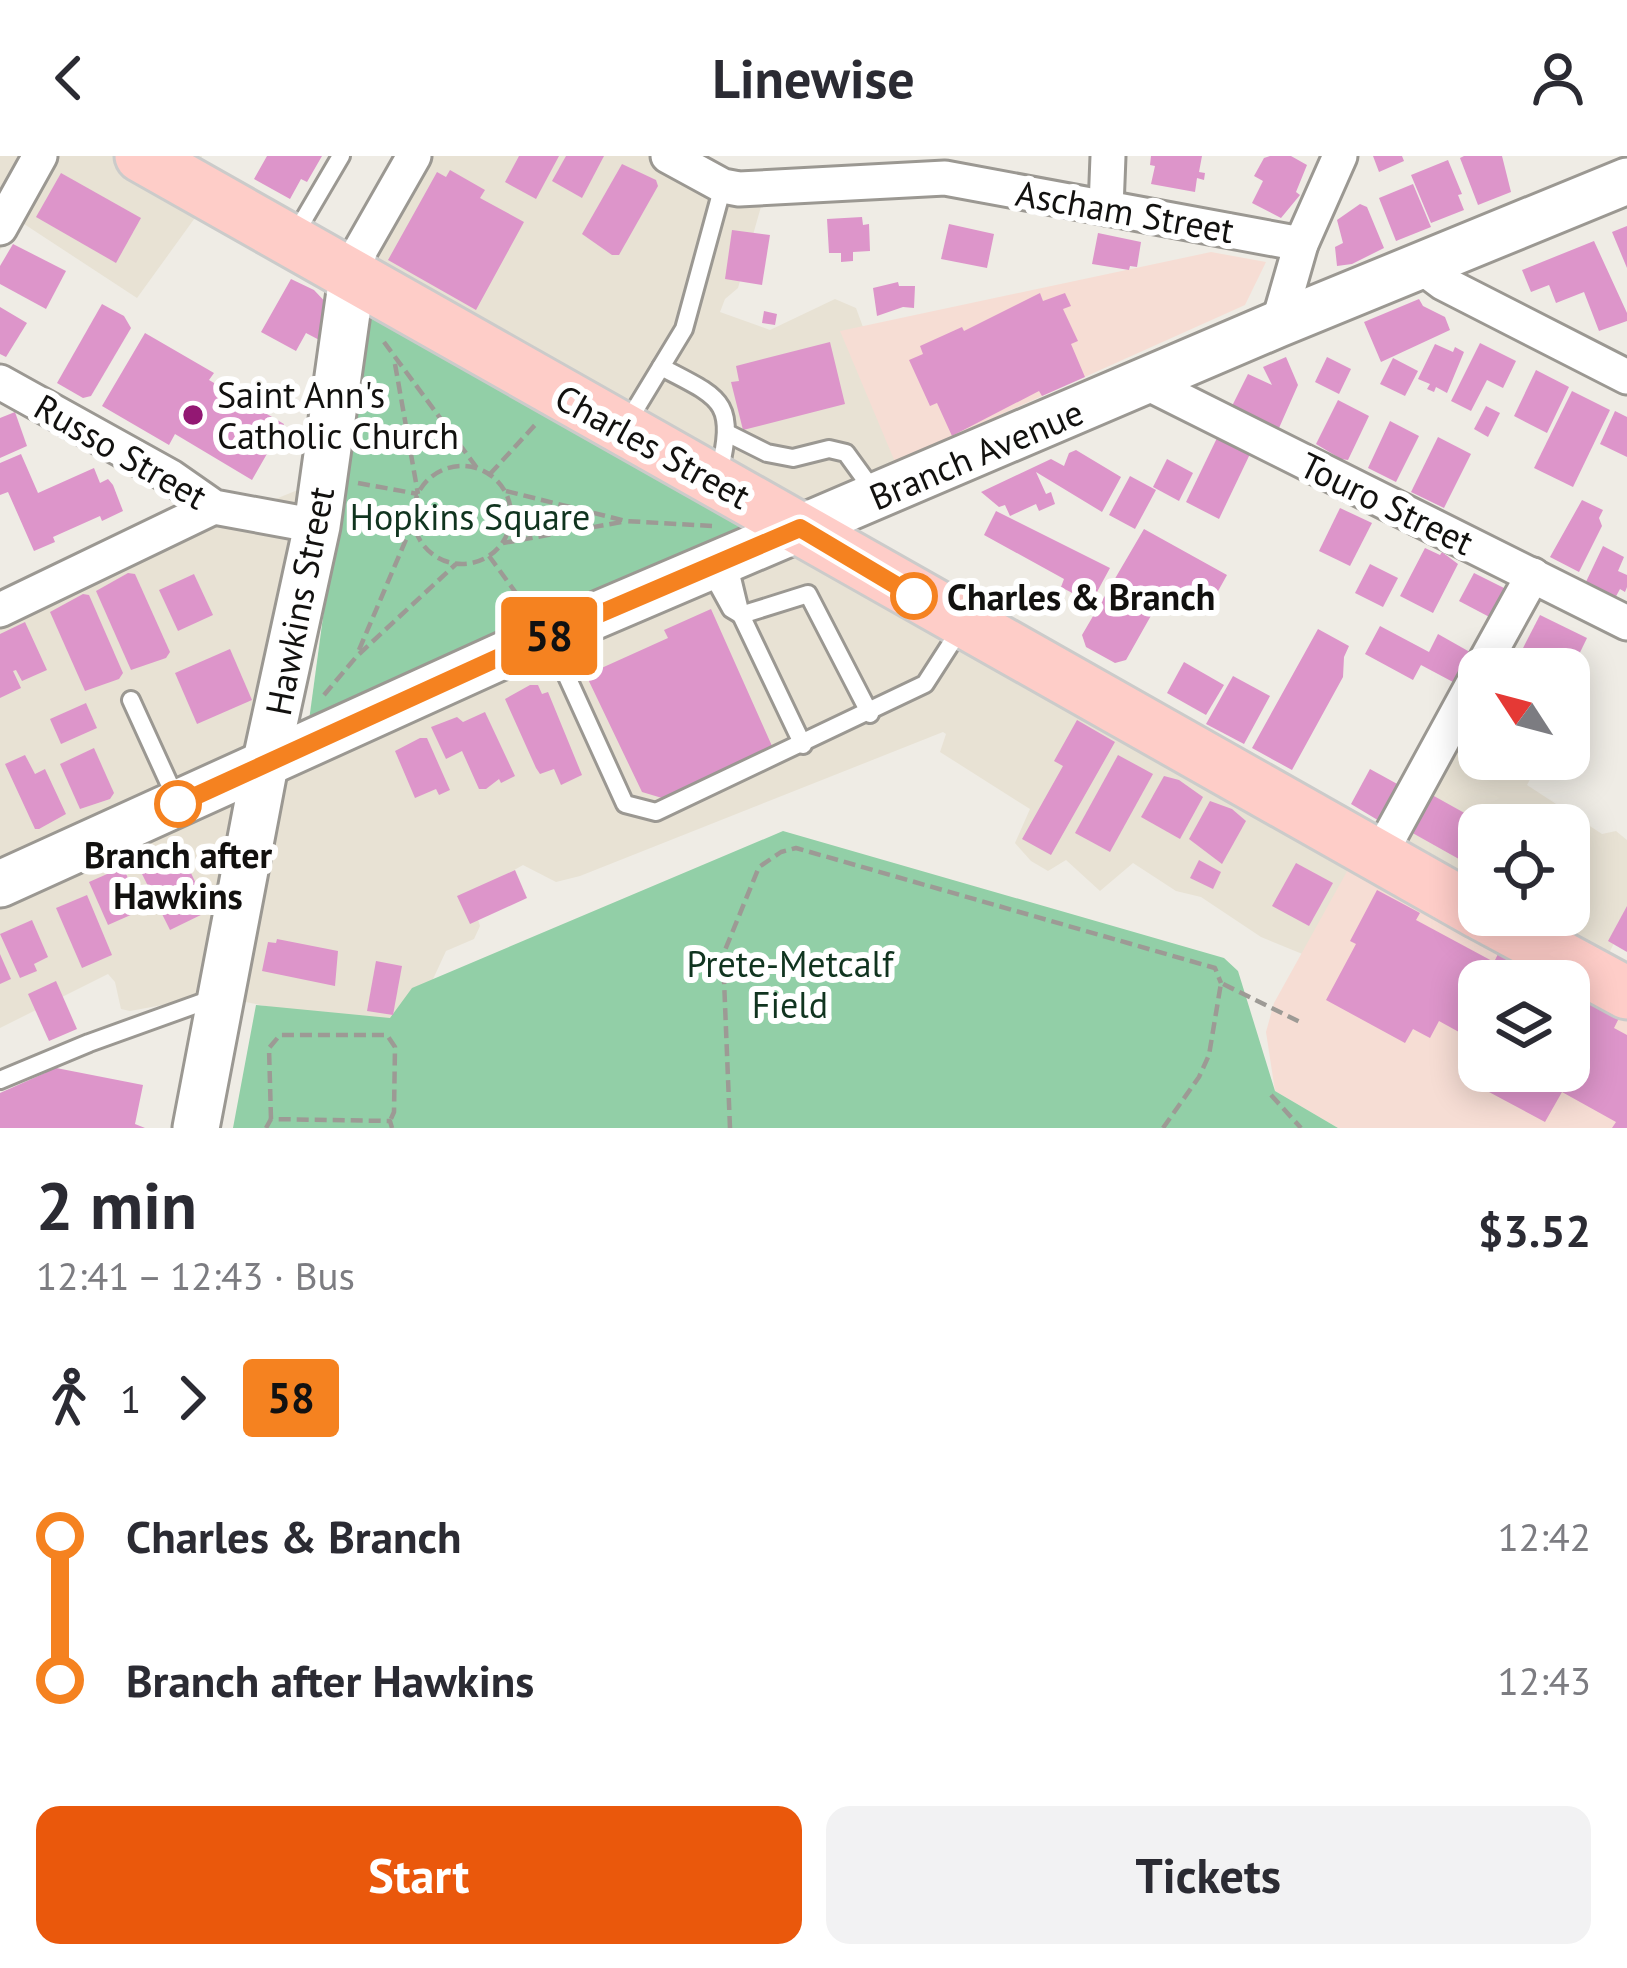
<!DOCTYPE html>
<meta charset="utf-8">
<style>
:root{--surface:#fff;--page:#f2f2f3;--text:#2b2b33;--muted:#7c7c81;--accent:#ea580c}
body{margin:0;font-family:"PT Sans",sans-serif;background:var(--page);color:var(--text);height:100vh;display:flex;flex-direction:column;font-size:45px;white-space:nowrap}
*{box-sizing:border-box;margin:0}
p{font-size:39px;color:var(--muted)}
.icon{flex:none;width:66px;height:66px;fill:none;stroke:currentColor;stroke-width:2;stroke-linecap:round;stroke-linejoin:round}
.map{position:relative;height:972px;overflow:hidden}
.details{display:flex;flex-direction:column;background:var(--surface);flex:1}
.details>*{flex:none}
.badge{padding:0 24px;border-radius:9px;font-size:42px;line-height:78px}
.needle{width:78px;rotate:306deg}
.buttons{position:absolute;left:1458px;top:492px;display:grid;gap:24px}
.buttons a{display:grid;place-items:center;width:132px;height:132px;border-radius:24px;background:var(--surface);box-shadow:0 6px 30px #0003;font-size:60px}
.map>.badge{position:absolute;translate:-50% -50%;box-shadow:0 0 0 6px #fff}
.legs{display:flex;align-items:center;gap:18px;height:132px;padding:0 36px;font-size:39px}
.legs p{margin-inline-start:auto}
.headline{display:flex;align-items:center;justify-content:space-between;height:204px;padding:0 36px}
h1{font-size:66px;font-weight:600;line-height:90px}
.primary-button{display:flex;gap:24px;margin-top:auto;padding:24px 36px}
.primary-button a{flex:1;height:138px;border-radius:24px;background:var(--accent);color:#fff;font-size:48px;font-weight:600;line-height:138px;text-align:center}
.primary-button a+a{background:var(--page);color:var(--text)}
ul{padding:0 36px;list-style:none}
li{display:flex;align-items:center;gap:42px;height:144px;font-size:45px}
li i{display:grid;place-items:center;width:18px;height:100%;margin:0 15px;background:currentColor}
li i::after{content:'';width:30px;height:30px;margin:-15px;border:9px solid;border-radius:50%;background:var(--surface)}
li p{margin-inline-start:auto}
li:first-child i{background:linear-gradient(#0000 50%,currentColor 0)}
li:last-child i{background:linear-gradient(currentColor 50%,#0000 0)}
header{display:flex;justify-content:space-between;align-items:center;height:156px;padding:0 36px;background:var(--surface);font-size:54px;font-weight:600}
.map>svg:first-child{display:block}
</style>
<header><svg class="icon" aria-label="back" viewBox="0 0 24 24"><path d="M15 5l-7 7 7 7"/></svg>Linewise<svg class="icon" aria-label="person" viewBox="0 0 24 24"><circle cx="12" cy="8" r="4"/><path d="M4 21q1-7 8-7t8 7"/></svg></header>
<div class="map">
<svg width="1627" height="972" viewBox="0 0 1627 972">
<rect width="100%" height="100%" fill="#efece5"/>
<g fill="#e8e2d4">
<polygon points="0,0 202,0 198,26 210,41 137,142 18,64 0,94"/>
<polygon points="424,0 669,0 764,40 738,132 725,143 720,156 770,174 835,143 856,152 921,329 823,377 1376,690 1479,532 1479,603 1541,603 1527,629 1602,678 1616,675 1627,684 1627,760 1599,818 1490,759 1569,759 1569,669 1479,669 1479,753 1317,804 1261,781 1201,741 1176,735 1133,707 1100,735 1066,704 1048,715 1031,705 1015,687 1030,653 940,596 946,578 943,576 580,720 556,726 523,709 470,739 480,770 474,783 446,795 416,860 399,876 235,844 224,859 168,848 130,855 121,853 115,826 108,818 0,872 0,438 224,364 310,329 285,599 504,515 348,119"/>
</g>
<g fill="#f6ddd4">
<polygon points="1211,96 1266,106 1245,149 895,306 840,175"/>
<polygon points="1350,710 1562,825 1479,825 1479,915 1569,915 1569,829 1627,861 1627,972 1338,972 1275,935 1266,876 1274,847"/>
</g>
<g fill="#92cfa7">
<polygon points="365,151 765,378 308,572"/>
<polygon points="783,675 1224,802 1238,815 1275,935 1338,972 233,972 256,849 390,862 412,832"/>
</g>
<g fill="#dd95ca">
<polygon points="267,0 322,0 307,26 301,23 290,43 254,23"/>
<polygon points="519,0 559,0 536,43 505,26"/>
<polygon points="566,0 604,0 582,42 552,25"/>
<polygon points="1151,0 1202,0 1199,16 1205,17 1204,24 1197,22 1195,36 1151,28 1155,10 1150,9"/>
<polygon points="1270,0 1291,0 1307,9 1296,36 1300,39 1281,62 1252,47 1263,25 1254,20 1264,2"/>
<polygon points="1373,0 1402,0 1404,5 1379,16"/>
<polygon points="1464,0 1502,0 1511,36 1478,49 1460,2"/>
<polygon points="1448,4 1462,38 1458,39 1464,54 1431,67 1411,19"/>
<polygon points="622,8 656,24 658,30 619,99 612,99 582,78"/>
<polygon points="450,14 485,34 480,42 524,66 476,154 388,104 437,16 446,21"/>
<polygon points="61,17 141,62 116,107 36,61"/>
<polygon points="1413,28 1431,71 1396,85 1379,42"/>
<polygon points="1360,48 1367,51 1384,92 1352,108 1337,110 1335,91 1343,87 1337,64"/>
<polygon points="862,61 863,69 869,68 870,95 853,96 853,105 841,106 841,97 829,97 827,63"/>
<polygon points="949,68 994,78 987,112 941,103"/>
<polygon points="1627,70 1627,112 1612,76"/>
<polygon points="732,74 770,79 762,129 725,123"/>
<polygon points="1098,77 1141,86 1137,111 1130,110 1129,114 1092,108"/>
<polygon points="1594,85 1627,157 1627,165 1599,175 1584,136 1556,147 1549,129 1531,136 1522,114"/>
<polygon points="13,88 66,115 46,153 0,128 0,110"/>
<polygon points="291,123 314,134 332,153 325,187 306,177 296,195 261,176"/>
<polygon points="898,126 899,130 915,130 914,152 903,151 877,160 873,132"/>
<polygon points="1040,137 1043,145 1065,137 1071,150 1063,153 1078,185 1071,188 1085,221 1042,240 1039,235 952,280 937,247 930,250 909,204 923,198 920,190 962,171 964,175"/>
<polygon points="1419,143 1423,150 1445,161 1450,174 1381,206 1364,166"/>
<polygon points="102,148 124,160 131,172 91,240 83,242 57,227"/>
<polygon points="0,151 27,167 6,201 0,198"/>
<polygon points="764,155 777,158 775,169 762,167"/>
<polygon points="145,177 214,217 209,224 284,268 252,324 175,278 169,289 102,250"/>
<polygon points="830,186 845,248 743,274 731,226 739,225 736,210"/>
<polygon points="1480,187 1516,205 1503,232 1487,224 1471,255 1451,245"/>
<polygon points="1435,188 1453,196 1455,191 1464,196 1447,237 1436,231 1434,236 1427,233 1430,228 1418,223"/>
<polygon points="1286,201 1298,229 1279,272 1232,250 1248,218 1272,229 1263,211"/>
<polygon points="1327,201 1351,213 1339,238 1315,226"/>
<polygon points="1393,202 1418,215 1405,240 1380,228"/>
<polygon points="1536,214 1569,231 1547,277 1514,260"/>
<polygon points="1572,235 1610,254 1573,331 1534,312"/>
<polygon points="1338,244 1369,260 1348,304 1341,303 1316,288"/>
<polygon points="1486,250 1500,257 1488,281 1474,273"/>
<polygon points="1615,255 1627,261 1627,301 1600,288"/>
<polygon points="15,256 27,290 0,302 0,262"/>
<polygon points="1390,265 1419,280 1396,326 1368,312"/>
<polygon points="1438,281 1471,298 1444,352 1411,336"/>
<polygon points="1217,282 1250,298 1219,363 1186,346"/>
<polygon points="1076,294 1121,321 1102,356 1036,316 1046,338 1051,336 1055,348 1039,355 1036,348 1010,360 1005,349 999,351 981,336 1051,303 1064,310 1069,297"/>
<polygon points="21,298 38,337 94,312 100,327 108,323 113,329 123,355 102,365 100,360 53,381 55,386 34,395 8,336 0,339 0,307"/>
<polygon points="1167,303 1193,317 1179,345 1153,331"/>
<polygon points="1130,320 1156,334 1135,373 1109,359"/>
<polygon points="1582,344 1603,354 1599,362 1602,370 1579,416 1550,401"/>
<polygon points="1340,352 1372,367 1350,410 1319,395"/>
<polygon points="996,355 1110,412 1091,447 1061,431 1064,423 984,379"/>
<polygon points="1144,373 1227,419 1207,455 1166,433 1126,504 1115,507 1086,491 1082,479"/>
<polygon points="1603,390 1624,401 1618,415 1627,419 1627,431 1625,436 1620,433 1614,444 1584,430"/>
<polygon points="1425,392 1440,399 1442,396 1458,408 1433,457 1400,440"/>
<polygon points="1370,408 1398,422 1383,451 1355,437"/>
<polygon points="128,417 135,418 170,496 166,502 131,514 96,435"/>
<polygon points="1474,417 1512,436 1497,465 1459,445"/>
<polygon points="194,418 213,459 178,475 159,434"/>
<polygon points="83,438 89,439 123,517 119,523 85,535 50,456"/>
<polygon points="711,453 776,599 740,607 662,642 642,636 586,519 668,482 664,474"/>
<polygon points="1540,459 1587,482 1572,513 1560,513 1522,494"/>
<polygon points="25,466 47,514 22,525 16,514 13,515 21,532 0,542 0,478"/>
<polygon points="1380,470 1429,496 1438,478 1484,504 1468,534 1421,509 1413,524 1365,498"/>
<polygon points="1318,473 1349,490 1344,501 1343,521 1292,614 1252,592"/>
<polygon points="230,493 252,544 197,568 175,517"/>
<polygon points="1184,506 1224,529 1206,559 1167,537"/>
<polygon points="1233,520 1270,540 1244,588 1206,568"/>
<polygon points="530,529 538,529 542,538 548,536 582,619 561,629 554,613 540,618 536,612 505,543"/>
<polygon points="86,547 97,572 61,588 50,563"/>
<polygon points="485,556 515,620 501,627 499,623 486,633 479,633 462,595 446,603 431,571 457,561 463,566"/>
<polygon points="1077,564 1115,586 1051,699 1022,683 1063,610 1054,605"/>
<polygon points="420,582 427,582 450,634 439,639 436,633 415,642 395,595"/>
<polygon points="94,592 114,637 110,643 80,653 60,608"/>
<polygon points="25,599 35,618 45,613 66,658 39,673 35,673 5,608"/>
<polygon points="1118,599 1153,618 1110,696 1075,677"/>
<polygon points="1370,613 1410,635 1386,669 1351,648"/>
<polygon points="1164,620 1179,624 1203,641 1180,683 1141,661"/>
<polygon points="1425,635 1486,669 1479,669 1479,684 1466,707 1409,675"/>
<polygon points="1210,645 1232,653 1246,665 1222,708 1189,683"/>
<polygon points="181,696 209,755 170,774 141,716"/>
<polygon points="1199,704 1221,716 1213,733 1190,722"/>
<polygon points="1296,707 1333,727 1309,770 1272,750"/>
<polygon points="123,711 142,754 108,769 89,726"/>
<polygon points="515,714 527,742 470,768 457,740"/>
<polygon points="1377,734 1420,757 1416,764 1494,806 1499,796 1551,825 1479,825 1479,915 1569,915 1569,835 1619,862 1614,872 1627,879 1627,972 1612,972 1616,966 1562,936 1545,966 1459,920 1477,886 1439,865 1430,882 1413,873 1405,887 1326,844 1356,788 1350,785"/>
<polygon points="87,739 112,799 82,812 56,752"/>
<polygon points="1627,750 1627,796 1608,785"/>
<polygon points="32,764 48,801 34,808 37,815 20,822 0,778"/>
<polygon points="277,783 338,795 335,830 262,815 268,786 276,787"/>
<polygon points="0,798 11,823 0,828"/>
<polygon points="376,805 402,810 393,859 367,855"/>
<polygon points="56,825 77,873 49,885 28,838"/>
<polygon points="46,910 143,929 135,968 145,972 0,972 0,937 45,917"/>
</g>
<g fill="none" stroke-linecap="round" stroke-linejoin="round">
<g stroke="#9b9892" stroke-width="22">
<g id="lane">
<polyline points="294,80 341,0"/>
<path d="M 661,211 C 723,243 736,245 719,318"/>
<polyline points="627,267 684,173 723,30"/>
<polyline points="729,278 767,297 793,302 829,293 846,297 875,337"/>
<polyline points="728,405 741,459 803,589"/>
<polyline points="709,413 731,453 741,459"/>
<polyline points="741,459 808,438 870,558"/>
<polyline points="549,481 625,648 656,656 925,528 961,472"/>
<polyline points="131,544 178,647"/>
<polyline points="0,924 89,887 214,842"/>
</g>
</g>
<g stroke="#9b9892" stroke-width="39">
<g id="street">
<polyline points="668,0 723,30 739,33 945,22 1301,88"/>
<polyline points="1106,52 1108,0"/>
<polyline points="0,72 40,0"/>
<polyline points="1419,109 1443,127 1627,221"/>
<polyline points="352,121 361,93 414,0"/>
<polyline points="1278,168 1301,88 1340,0"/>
<polyline points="0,226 171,321 214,351 317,370"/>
<polyline points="1147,227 1627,467"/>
<polyline points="0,454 214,351"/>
<polyline points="1481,513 1533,419"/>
<polyline points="1378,702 1479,517"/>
</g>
</g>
<g stroke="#9b9892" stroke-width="51">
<g id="secondary">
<polyline points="0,728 515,494 1278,168 1627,25"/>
<polyline points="196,972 265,609 317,370 352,121"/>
</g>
</g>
<g stroke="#cbcbca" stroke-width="57">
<g id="primary">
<polyline points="141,0 1479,757"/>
<polyline points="1483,759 1627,837"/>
</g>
</g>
<g stroke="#9d9a95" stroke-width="4.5" stroke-dasharray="12 6" stroke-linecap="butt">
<polyline points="384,186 477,312"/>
<polyline points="395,208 418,338"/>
<circle cx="462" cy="359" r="49"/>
<polyline points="490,318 535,269"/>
<polyline points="358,327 418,338"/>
<polyline points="506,335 626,365 712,370"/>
<polyline points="503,387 622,366"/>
<polyline points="489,400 527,452"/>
<polyline points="359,494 413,367"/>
<polyline points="324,539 357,500 456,408"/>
<polyline points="1271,939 1301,972"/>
<polyline points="271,963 269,892 280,879 387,879 395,891 394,956 390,965"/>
<polyline points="266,972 271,963 390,965 392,972"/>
<polyline points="730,972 723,799 759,711 781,696 796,692 1215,812 1221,827"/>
<polyline points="1163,972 1199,921 1209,899 1221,827 1300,866"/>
</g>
<use href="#lane" stroke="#fff" stroke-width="16"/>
<use href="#street" stroke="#fff" stroke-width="33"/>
<use href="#secondary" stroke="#fff" stroke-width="45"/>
<use href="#primary" stroke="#fecdc8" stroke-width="51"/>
</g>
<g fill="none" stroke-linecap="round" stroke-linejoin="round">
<g stroke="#fff" stroke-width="27">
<polyline id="line-1" points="178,648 515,494 800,372 914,440"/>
</g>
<use href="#line-1" stroke="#f58220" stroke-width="18"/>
</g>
<circle fill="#931873" stroke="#fff" stroke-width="4.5" cx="193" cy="259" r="12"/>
<g fill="#fff" stroke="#f58220" stroke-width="6">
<circle cx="914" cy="440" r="21"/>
<circle cx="178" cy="648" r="21"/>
</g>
<g text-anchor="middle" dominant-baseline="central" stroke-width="12" stroke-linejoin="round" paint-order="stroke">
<g font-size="36" fill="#12110f" stroke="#fff">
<text transform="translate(1125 55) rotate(10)">Ascham Street</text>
<text transform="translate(653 290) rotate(29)">Charles Street</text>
<text transform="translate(121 295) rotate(30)">Russo Street</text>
<text transform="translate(976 298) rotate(-23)">Branch Avenue</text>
<text transform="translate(1387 347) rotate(26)">Touro Street</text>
<text transform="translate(299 445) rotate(-79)">Hawkins Street</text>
</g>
<g font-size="36" fill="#12110f" stroke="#fff" text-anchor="start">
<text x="217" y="238">Saint Ann's<tspan x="217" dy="41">Catholic Church</tspan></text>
</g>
<g font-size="36" fill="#10341f" stroke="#fff">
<text x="470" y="360">Hopkins Square</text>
<text x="790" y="807">Prete-Metcalf<tspan x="790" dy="41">Field</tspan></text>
</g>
<g font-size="36" font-weight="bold" fill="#12110f" stroke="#fff" text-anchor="start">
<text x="947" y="440">Charles &amp; Branch</text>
<text x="178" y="698" text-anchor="middle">Branch after<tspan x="178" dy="41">Hawkins</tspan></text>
</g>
</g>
</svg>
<div class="buttons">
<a><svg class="needle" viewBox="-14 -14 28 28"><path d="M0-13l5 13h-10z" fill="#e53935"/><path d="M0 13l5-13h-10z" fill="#7c7c81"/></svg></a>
<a><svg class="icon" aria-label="locate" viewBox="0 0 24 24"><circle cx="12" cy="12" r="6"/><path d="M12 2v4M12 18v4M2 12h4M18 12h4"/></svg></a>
<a><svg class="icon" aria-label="layers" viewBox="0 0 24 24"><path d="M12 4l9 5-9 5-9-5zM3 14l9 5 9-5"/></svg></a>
</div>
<b class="badge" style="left:549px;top:480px;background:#f58220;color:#111">58</b>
</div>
<section class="details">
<div class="headline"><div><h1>2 min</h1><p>12:41 – 12:43 · Bus</p></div><b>$3.52</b></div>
<div class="legs"><svg class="icon" aria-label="walk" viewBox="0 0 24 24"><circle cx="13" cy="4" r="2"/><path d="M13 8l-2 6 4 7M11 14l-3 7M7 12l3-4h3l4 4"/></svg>1<svg class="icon" aria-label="forward" viewBox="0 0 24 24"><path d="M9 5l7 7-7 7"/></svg><b class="badge" style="background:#f58220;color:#111">58</b></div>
<ul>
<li><i style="color:#f58220"></i><b>Charles &amp; Branch</b><p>12:42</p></li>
<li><i style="color:#f58220"></i><b>Branch after Hawkins</b><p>12:43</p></li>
</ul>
<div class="primary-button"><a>Start</a><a>Tickets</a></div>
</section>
